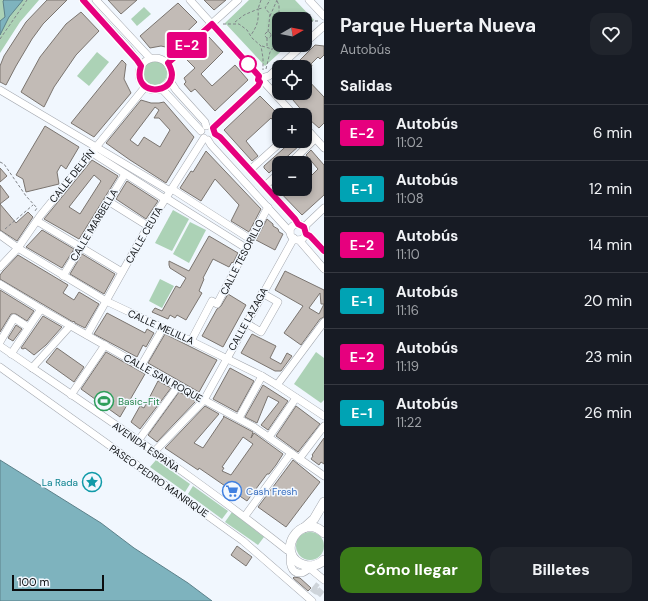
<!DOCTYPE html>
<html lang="es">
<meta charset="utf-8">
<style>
:root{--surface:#171b24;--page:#20242c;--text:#f1f3f6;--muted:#9ea1a6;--line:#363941;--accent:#3b7b19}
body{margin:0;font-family:"DM Sans",sans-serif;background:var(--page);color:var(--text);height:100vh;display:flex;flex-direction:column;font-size:15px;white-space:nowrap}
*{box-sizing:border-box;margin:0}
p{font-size:13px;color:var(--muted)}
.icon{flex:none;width:22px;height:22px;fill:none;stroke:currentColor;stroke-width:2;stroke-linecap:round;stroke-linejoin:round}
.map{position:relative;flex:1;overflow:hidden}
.drawer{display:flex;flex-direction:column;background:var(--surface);width:324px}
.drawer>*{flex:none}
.badge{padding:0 8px;border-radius:3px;font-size:14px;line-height:26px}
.needle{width:26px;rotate:81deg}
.buttons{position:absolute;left:272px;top:12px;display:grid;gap:8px}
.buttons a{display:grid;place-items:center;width:40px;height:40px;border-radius:8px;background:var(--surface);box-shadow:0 2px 6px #0003;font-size:20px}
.scale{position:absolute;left:12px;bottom:10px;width:92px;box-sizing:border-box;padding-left:4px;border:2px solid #0b0d0f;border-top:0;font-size:11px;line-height:14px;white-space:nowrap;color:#0b0d0f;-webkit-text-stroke:3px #f1f7fe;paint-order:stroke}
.map>.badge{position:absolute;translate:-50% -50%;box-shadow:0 0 0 2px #fff}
h2{padding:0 16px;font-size:15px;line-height:36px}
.round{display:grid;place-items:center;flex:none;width:42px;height:42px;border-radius:12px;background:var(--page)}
.overview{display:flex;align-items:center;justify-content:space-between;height:68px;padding:0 16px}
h1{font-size:19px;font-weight:700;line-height:30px}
.cta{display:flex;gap:8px;margin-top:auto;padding:8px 16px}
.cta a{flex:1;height:46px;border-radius:12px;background:var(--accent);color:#fff;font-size:16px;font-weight:700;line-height:46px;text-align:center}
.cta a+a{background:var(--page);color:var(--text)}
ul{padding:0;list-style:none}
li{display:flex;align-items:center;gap:12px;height:56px;padding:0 16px;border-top:1px solid var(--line)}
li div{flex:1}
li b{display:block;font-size:15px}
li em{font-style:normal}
li .badge{min-width:44px;font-weight:700;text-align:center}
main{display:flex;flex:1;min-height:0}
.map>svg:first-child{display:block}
</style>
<main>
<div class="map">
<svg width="324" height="601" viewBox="0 0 324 601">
<rect width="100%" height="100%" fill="#f1f7fe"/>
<g fill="#acd2b6">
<polygon points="0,0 39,0 20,22 0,53"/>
<polygon points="249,0 295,0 314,20 305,29 305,19 279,19 279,45 288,45 265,66 225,23"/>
<polygon points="144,7 151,14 137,26 131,19"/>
<polygon points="97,52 109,62 89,86 77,76"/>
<circle cx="155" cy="73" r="12"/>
<polygon points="173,210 189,219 172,251 155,243"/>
<polygon points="190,222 206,230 189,263 173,254"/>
<polygon points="160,279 174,286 162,308 149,301"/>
<polygon points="316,352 324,358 324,400 321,403 294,384"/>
<polygon points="156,460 190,484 185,492 150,467"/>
<polygon points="193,486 228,511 222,519 188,494"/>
<polygon points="232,512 264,537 258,545 225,522"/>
<circle cx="310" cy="546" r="14"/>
</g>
<g fill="#7eb3be" stroke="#5c818a">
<polygon points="4,0 23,0 9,17 0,35 0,21 5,17 3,1"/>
<polygon points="0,460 101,523 134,548 188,583 212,601 0,601"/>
</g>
<g fill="#c2bbb6" stroke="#7a746f" fill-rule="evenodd">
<polygon points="47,0 67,0 43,24 32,39 16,66 6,85 0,82 0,66 4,56 26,22"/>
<polygon points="108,0 137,0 121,14"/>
<polygon points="204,0 226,0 214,10"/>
<polygon points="178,3 197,22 170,48 161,46 150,48 140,36"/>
<polygon points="81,12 99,31 76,55 54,87 44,107 21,92 40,57 66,24"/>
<polygon points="209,37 223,52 201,74 212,86 235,65 248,80 215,111 195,89 191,92 184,84 186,82 184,78 195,68 187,60 189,58 188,57"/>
<polygon points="315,45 324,46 324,55 320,59 318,57 311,64 312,66 305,73 305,67 293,67"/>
<polygon points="122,60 126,64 124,79 131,93 94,137 71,123"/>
<polygon points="305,77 324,97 324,123 319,128 310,120 287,93 305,93"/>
<polygon points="260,96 279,115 279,127 271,118 246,141 258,156 252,161 224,130"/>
<path d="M 141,100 L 151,103 L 159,103 L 164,102 L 194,137 L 166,183 L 130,160 L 106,143 ZM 155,107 L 159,110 L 154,118 L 159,118 L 170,130 L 160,147 L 144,137 L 138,146 L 130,140 Z"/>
<polygon points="45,126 79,147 66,169 61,165 57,172 59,184 26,192 23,179 16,175"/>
<polygon points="292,141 296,141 300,145 269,173 264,168 264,166"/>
<polygon points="311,150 324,165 324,195 302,215 273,185 279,180 279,189 288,189 292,194 297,189 305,189 305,182 318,169 306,155"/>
<polygon points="206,151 261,209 249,232 231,221 239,205 215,179 201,201 180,188 191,171 193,172"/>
<path d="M 92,160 L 118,176 L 79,239 L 44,219 ZM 94,175 L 101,181 L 80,214 L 69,207 Z"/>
<polygon points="0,168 7,176 0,182"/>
<polygon points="127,181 158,201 146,219 116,199"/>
<polygon points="0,185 9,197 0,204 16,223 28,212 33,217 17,241 0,230"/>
<polygon points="267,219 273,224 273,226 278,229 279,232 283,234 275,250 256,240"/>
<polygon points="42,230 74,249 62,268 26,247"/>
<polygon points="209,236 238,253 233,263 232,262 229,267 213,259 203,278 204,279 199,291 202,293 186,320 177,315 175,318 170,315 168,319 152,312 155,308 162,311 176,286 180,288 186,278 170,268 169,265 169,261 189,271"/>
<polygon points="82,254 115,274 104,294 70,274"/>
<polygon points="18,255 68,285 63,293 74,300 79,292 99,304 85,328 75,323 74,321 73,322 0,279 0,275 3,271"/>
<polygon points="285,271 324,290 324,304 321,304 320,293 309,308 319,314 324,304 324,317 320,319 301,345 284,333 303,306 275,290"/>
<polygon points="0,290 34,311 27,321 16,314 11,314 0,332"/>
<polygon points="228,294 246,305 223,347 202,336 217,309 221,306"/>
<polygon points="107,313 145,333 147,329 154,333 146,347 143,345 137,357 94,334"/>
<polygon points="43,316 62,327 46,345 34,355 25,348 23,349 21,348"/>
<polygon points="16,325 22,329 13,341 8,338"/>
<polygon points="165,334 217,360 199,392 148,363"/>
<polygon points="252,334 276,346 270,358 281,364 287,353 292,356 281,371 275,371 241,353"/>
<polygon points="57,348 84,367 74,382 46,362"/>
<polygon points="106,352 145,374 120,417 81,389"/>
<polygon points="230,368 254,381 237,412 213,399"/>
<polygon points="158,381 171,388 140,429 131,422 140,406 144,408"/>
<polygon points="263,385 288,401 268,430 261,425 279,402 268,396 257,423 245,417"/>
<polygon points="179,392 196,401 157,442 148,435"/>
<path d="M 205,406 L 219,414 L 194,443 L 203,448 L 224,417 L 223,416 L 253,432 L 251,438 L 254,433 L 283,454 L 276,465 L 269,474 L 267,474 L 247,501 L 199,468 L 198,470 L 165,448 ZM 243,437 L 253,444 L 231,475 L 222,471 L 224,468 L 222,467 Z"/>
<polygon points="296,406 320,424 298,452 276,436"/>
<polygon points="324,438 324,464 321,462 319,465 311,459 313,456 312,455"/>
<polygon points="293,460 320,482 286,527 258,507"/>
<polygon points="237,546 252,557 246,566 231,555"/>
<polygon points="294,577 300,578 311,588 308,591 293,578"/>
</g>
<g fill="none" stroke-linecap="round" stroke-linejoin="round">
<g stroke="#ced4da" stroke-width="7" stroke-dasharray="7 3.5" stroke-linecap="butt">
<polyline points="312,588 316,591 319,589 314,585"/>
<polyline points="317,590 324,596"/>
</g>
<g stroke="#a5a9b0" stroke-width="8">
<g id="minor">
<polyline points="83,0 128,48 137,60 141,66"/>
<polyline points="96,0 150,58"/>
<polyline points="190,0 259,76"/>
<polyline points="309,0 324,16"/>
<polyline points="305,43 324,26"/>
<circle cx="155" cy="74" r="16"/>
<polyline points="168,63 238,0"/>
<polyline points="265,77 269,76 303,45"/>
<polyline points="170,81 176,90 205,122 206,126"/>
<polyline points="264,82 294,115"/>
<polyline points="162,89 201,131"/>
<polyline points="0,90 170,191"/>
<polyline points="305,127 324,148"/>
<polyline points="213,128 258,86 260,82"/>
<polyline points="215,134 220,137 295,219 298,224"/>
<polyline points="208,140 211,145 290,232"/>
<polyline points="91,152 165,199"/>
<polyline points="290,163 315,139"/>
<polyline points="250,170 282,141"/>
<polyline points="265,186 279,173"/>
<polyline points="172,189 250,239"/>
<polyline points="166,198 246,248"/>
<polyline points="108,201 148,226"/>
<polyline points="37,221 122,272"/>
<circle cx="298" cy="232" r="8"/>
<polyline points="304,227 324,208"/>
<polyline points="306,234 310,236 324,251"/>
<polyline points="0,235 18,248 106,301 191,341 262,376 277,385 324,416"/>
<polyline points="299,240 324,269"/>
<polyline points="0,267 18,248 40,216 145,87"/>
<polyline points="63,276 125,174"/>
<polyline points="0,284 41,309 141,366 254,427 324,476"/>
<polyline points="246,323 261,332 278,302 262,293"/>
<polyline points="87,335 148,226 204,138"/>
<polyline points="191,341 212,301 217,304 268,207"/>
<polyline points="0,342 14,318 28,327"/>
<path d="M 0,346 C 97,412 195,477 287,550 L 290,550"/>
<polyline points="11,354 41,309"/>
<polyline points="141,366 163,328"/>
<polyline points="0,367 243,541 312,601"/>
<polyline points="32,368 70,326"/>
<polyline points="277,385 324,322"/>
<polyline points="71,395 105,345"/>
<polyline points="239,418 262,376"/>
<polyline points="269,437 296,398"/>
<polyline points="138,441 178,386"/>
<polyline points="154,452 204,400 294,238"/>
<polyline points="299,459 324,426"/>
<polyline points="245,516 291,453"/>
<path d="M 291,553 C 289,561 290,574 301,573 C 305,573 309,568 312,566"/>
<polyline points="307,566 324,580"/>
</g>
</g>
<g stroke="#a5a9b0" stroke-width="10">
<g id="major">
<polyline points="304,528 314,519 324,502"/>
<path d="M 324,533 C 299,510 274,556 304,565 C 311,567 319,565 324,560"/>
</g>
</g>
<g stroke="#808489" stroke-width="1" stroke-dasharray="3 2" stroke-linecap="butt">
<polyline points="261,0 258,9 263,8"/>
<polyline points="277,1 279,5 279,19"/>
<polyline points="270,16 277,0"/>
<polyline points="305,21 318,21"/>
<path d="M 235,22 L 244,15 L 258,9 C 259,21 257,26 251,35"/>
<polyline points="223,24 239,24 247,30 252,38 261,46 263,58 263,70"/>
<circle cx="268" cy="35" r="3"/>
<polyline points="268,32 270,14 265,8 270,0"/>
<polyline points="0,39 27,0"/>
<polyline points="262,46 272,49"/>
<polyline points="267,46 267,37"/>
<polyline points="266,69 270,52 279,41"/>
<polyline points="0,162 4,164 26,196 37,208 35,211"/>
<polyline points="5,229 33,205"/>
</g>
<use href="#minor" stroke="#fff" stroke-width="7"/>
<use href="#major" stroke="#fff" stroke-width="9"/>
</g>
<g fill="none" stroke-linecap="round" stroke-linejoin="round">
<g stroke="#fff" stroke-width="9">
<path id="line" d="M 83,0 L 137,60 L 141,66 C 130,101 187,94 168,63 L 212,24 L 259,76 L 258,80 L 260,82 L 258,86 L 213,128 L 215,134 L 220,137 L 295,219 L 298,224 L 304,227 L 306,234 L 310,236 L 324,251"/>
</g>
<use href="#line" stroke="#e6007e" stroke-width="6"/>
</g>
<defs>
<g id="stadium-ring" transform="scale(1)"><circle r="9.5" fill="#f1f7fe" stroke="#2e9e5b" stroke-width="1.5"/><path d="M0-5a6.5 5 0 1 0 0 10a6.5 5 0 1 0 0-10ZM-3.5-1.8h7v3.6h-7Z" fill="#2e9e5b"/></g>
<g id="sight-ring" transform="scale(1)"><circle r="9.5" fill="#f1f7fe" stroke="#0f9aa8" stroke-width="1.5"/><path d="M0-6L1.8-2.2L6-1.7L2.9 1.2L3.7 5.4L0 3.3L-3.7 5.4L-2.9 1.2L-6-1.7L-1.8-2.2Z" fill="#0f9aa8"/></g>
<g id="supermarket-ring" transform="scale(1)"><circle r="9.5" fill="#f1f7fe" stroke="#3f7fe0" stroke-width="1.5"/><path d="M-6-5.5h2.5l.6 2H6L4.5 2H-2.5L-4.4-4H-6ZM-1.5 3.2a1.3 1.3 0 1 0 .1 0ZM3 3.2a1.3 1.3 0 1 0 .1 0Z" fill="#3f7fe0"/></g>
</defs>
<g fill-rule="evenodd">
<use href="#stadium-ring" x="104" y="401"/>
<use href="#sight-ring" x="92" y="482"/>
<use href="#supermarket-ring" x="232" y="491"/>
</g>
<circle fill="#fff" stroke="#e6007e" stroke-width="2" cx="248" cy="64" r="8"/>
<g text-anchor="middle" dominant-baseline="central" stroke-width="3" stroke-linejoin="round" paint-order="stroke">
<g font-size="10" fill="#0b0d0f" stroke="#f1f7fe">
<text transform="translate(72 176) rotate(-51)">CALLE DELFÍN</text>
<text transform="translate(94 225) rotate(-59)">CALLE MARBELLA</text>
<text transform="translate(144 235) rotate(-60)">CALLE CEUTA</text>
<text transform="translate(242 257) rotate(-63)">CALLE TESORILLO</text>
<text transform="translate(248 319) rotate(-61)">CALLE LAZAGA</text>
<text transform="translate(161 327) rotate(24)">CALLE MELILLA</text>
<text transform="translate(163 378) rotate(29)">CALLE SAN ROQUE</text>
<text transform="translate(146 447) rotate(35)">AVENIDA ESPAÑA</text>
<text transform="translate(159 481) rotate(35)">PASEO PEDRO MANRIQUE</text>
</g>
<g font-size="10" fill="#27864d" stroke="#f1f7fe" text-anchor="start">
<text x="118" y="401">Basic-Fit</text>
</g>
<g font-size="10" fill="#0d838f" stroke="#f1f7fe" text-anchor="end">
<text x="78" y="482">La Rada</text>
</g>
<g font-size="10" fill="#366cbe" stroke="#f1f7fe" text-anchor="start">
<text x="246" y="491">Cash Fresh</text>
</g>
</g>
</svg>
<div class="buttons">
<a><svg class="needle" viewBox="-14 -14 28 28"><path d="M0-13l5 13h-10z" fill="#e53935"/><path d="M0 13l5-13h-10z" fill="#9ea1a6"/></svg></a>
<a><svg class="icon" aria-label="locate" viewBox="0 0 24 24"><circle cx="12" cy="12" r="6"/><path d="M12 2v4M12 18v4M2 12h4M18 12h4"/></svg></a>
<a>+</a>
<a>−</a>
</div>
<div class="scale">100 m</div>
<b class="badge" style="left:187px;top:45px;background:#e6007e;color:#fff">E-2</b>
</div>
<section class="drawer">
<div class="overview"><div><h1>Parque Huerta Nueva</h1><p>Autobús</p></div><a class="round"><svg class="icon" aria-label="heart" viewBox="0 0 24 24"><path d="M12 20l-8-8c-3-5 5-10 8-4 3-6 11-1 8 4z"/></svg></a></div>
<h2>Salidas</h2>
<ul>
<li><span class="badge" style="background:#e6007e;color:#fff">E-2</span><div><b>Autobús</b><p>11:02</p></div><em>6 min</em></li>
<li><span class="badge" style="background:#00a3b4;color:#fff">E-1</span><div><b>Autobús</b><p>11:08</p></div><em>12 min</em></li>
<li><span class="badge" style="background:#e6007e;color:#fff">E-2</span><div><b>Autobús</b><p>11:10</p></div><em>14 min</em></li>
<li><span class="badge" style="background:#00a3b4;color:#fff">E-1</span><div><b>Autobús</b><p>11:16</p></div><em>20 min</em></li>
<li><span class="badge" style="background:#e6007e;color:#fff">E-2</span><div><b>Autobús</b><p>11:19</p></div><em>23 min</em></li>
<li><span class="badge" style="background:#00a3b4;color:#fff">E-1</span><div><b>Autobús</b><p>11:22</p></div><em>26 min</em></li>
</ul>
<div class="cta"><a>Cómo llegar</a><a>Billetes</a></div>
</section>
</main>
